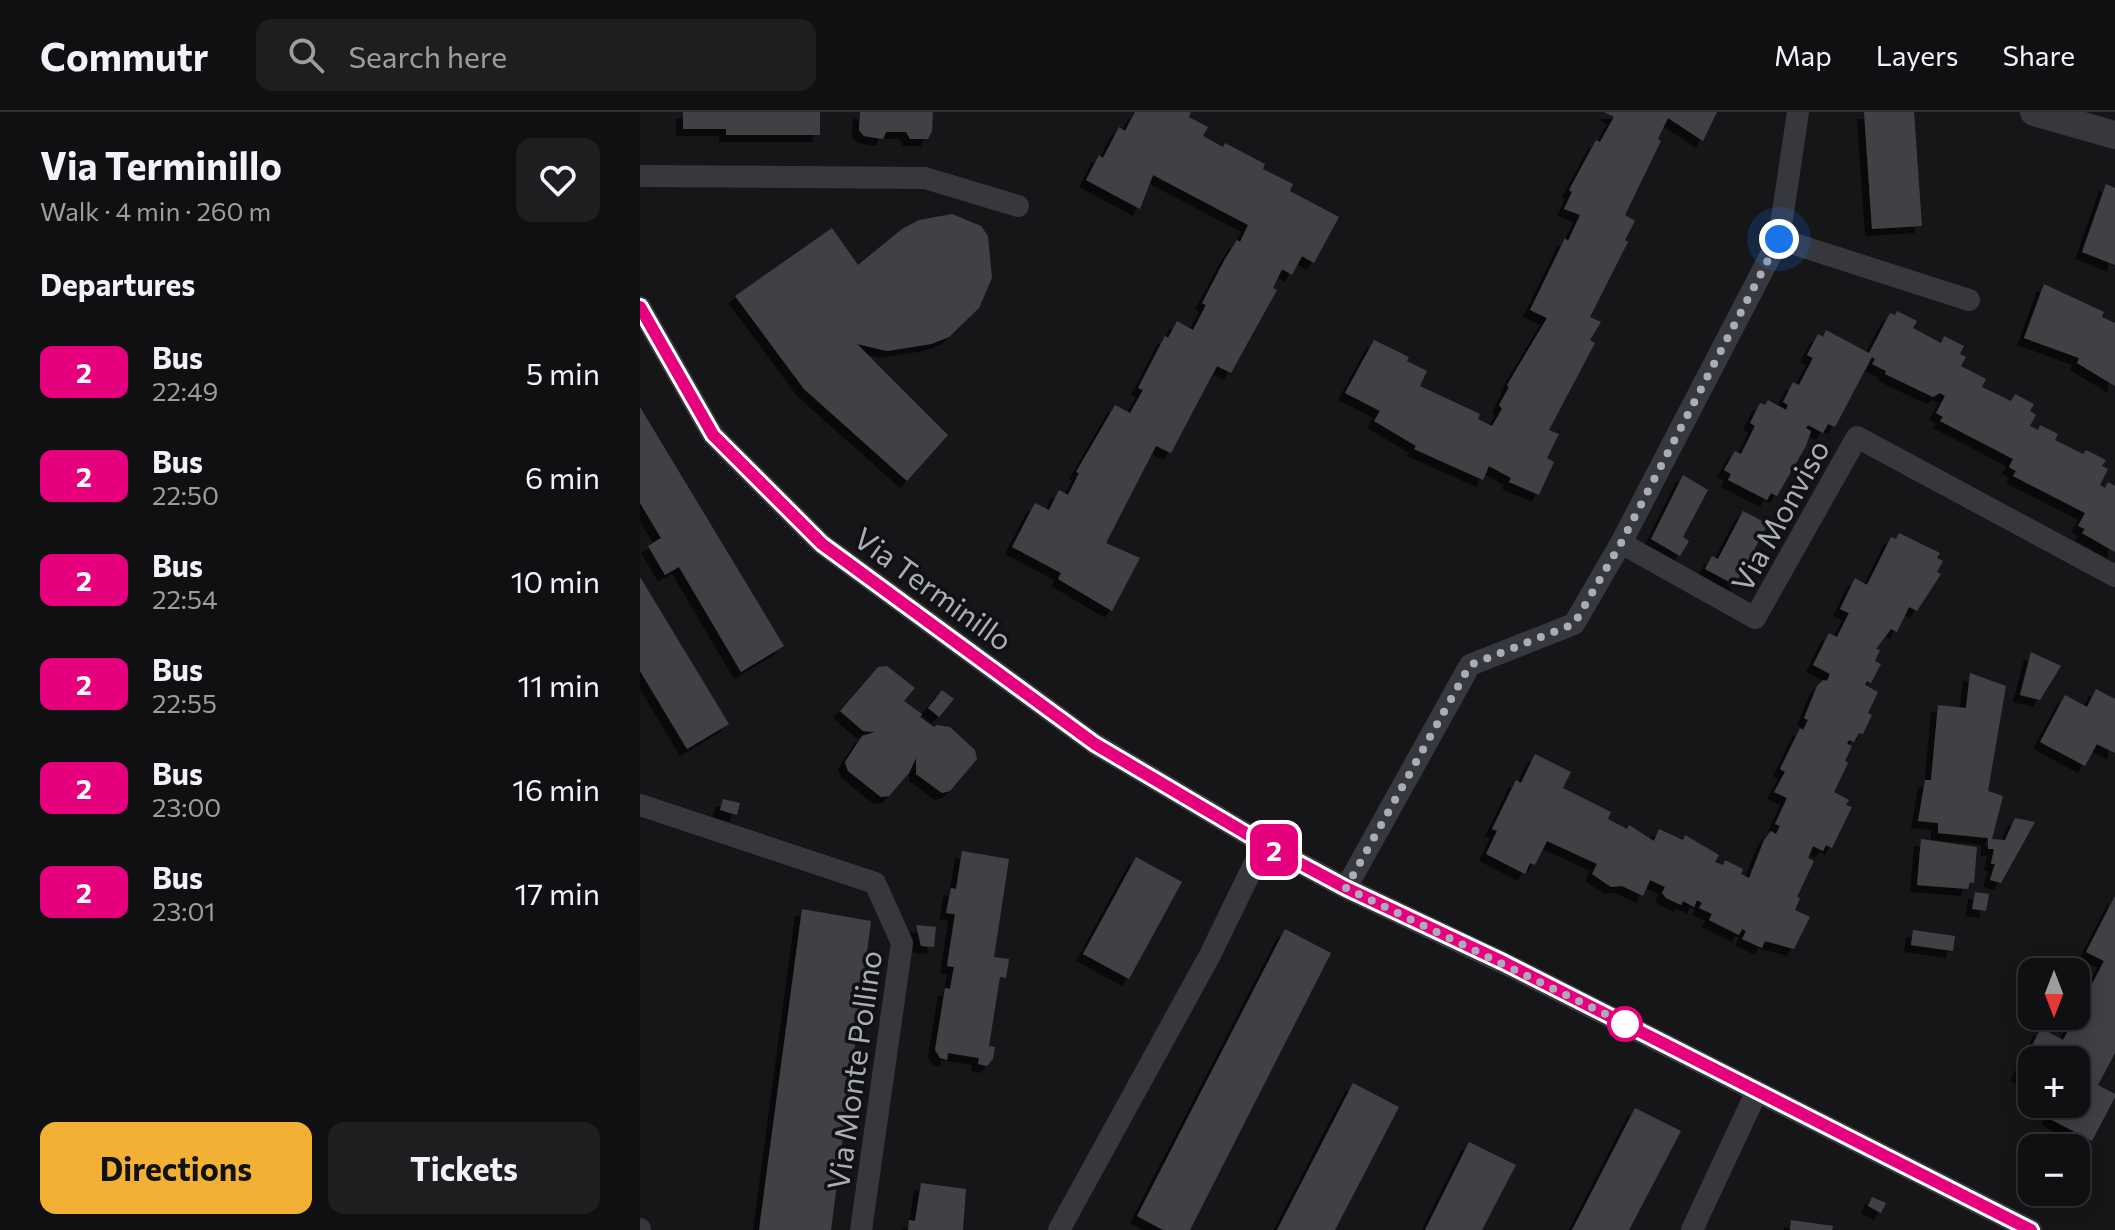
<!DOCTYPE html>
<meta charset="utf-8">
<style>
:root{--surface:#101012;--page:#1e1e20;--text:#f1f3f6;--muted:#9c9d9f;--line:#303032;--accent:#f2b134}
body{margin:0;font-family:Commissioner,sans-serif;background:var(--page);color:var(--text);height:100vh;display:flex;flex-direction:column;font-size:30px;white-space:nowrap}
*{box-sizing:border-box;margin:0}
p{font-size:26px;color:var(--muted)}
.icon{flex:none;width:44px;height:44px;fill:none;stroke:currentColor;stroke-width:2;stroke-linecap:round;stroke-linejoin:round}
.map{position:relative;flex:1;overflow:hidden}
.panel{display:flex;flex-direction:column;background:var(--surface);width:640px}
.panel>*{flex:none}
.badge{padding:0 16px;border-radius:12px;font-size:28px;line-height:52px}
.needle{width:52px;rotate:180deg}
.fabs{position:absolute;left:1378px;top:846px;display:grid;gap:16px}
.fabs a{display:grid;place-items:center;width:72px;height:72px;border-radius:16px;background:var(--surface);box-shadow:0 4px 20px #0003,0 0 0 2px var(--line);font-size:40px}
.you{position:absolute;width:40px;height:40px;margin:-20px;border:6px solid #fff;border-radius:50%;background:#1a73e8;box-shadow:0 0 0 12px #1a73e833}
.map>.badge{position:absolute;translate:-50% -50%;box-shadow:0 0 0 4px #fff}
h2{padding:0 40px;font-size:30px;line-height:72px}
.round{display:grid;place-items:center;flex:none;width:84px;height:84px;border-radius:16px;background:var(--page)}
.head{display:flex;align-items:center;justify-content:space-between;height:136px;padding:0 40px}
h1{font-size:38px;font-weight:700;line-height:60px}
.action{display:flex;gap:16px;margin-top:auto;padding:16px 40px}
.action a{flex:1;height:92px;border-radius:16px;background:var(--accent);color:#111;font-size:32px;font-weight:700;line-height:92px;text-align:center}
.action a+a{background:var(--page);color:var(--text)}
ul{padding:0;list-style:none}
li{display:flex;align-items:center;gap:24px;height:104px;padding:0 40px}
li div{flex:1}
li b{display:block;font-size:30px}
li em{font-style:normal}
li .badge{min-width:88px;font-weight:700;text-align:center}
header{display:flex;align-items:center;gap:48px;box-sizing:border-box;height:112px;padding:0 40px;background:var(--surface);border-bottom:2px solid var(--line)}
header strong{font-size:38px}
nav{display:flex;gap:44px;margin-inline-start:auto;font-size:28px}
.search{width:560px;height:72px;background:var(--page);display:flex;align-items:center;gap:20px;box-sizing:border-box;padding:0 28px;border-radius:16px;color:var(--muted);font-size:30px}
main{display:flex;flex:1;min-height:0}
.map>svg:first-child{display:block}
</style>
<header>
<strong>Commutr</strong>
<div class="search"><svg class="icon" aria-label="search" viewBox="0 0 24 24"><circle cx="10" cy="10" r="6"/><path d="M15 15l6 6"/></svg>Search here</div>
<nav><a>Map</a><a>Layers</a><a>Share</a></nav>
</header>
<main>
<section class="panel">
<div class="head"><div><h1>Via Terminillo</h1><p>Walk · 4 min · 260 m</p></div><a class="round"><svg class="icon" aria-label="heart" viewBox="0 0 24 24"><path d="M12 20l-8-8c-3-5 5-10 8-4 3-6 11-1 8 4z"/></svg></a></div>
<h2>Departures</h2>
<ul>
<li><span class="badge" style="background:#e6007e;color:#fff">2</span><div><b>Bus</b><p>22:49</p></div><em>5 min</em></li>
<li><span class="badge" style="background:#e6007e;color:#fff">2</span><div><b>Bus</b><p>22:50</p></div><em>6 min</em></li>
<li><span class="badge" style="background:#e6007e;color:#fff">2</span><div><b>Bus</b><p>22:54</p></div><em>10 min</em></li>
<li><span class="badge" style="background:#e6007e;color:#fff">2</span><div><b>Bus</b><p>22:55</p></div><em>11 min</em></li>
<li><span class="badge" style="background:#e6007e;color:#fff">2</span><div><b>Bus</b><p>23:00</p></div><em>16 min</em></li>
<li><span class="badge" style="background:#e6007e;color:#fff">2</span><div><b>Bus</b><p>23:01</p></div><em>17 min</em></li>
</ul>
<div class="action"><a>Directions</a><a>Tickets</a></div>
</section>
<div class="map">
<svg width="1475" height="1118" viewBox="0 0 1475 1118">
<defs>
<filter id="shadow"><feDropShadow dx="-7" dy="7" stdDeviation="0" flood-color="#0009"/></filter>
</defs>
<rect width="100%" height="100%" fill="#161618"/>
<g fill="#404145" filter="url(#shadow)">
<polygon points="43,0 180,0 180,23 86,23 86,17 43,17"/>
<polygon points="220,0 293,0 292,19 288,27 270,27 266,20 246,20 243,27 224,24 219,18"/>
<polygon points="495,0 551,0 549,5 568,15 563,24 583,35 585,31 625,52 623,57 653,72 650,79 699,105 674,151 662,144 652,163 642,157 633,176 637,178 591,261 577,254 531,341 516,334 466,431 500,446 472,499 418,467 421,461 372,435 395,391 409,398 419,378 428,383 439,361 436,360 475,293 490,301 503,278 498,276 525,224 528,226 537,209 553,218 566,193 562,191 585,147 597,128 600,130 608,113 513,63 500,97 446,68 459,43 463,46 479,15 485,19"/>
<polygon points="964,0 1077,0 1063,29 1028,6 1018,27 1021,29 985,103 995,109 985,128 988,130 950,205 961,210 950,228 955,231 909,318 919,322 907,346 914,350 899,383 869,370 871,366 849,354 843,368 774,337 776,334 734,309 740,299 705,281 734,228 769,245 767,249 787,259 780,274 840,302 838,307 852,314 862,297 859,293 869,275 867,273 907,206 890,198 925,126 928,129 940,103 924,97 932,80 929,78 956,28 960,30 974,5"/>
<polygon points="1224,0 1274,0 1282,114 1232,117"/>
<polygon points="1466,72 1475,76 1475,153 1442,140"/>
<polygon points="312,102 341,114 348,124 352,166 339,196 309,225 291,232 247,239 217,232 308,323 267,369 164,277 95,184 192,116 218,153 262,117 279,108"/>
<polygon points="1404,172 1464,200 1462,205 1475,211 1475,274 1437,251 1439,246 1384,226"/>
<polygon points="1257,199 1277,209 1273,216 1301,231 1304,224 1324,234 1320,242 1326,245 1321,254 1346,267 1342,275 1371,289 1375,282 1394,292 1390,299 1396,303 1390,314 1398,318 1400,313 1418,322 1415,328 1443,342 1446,338 1466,348 1462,354 1468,357 1460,373 1465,376 1468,370 1475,374 1475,440 1442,421 1445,417 1438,414 1445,401 1373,364 1376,359 1369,355 1373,347 1300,309 1303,305 1296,301 1305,284 1300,281 1293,285 1245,262 1246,259 1232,252 1235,247 1232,245 1195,315 1188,312 1183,321 1168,313 1166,316 1171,319 1166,334 1137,384 1131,381 1127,388 1088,368 1091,362 1084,358 1095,339 1101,342 1115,314 1110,311 1120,291 1125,293 1128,288 1146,298 1148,293 1143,290 1153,270 1159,273 1173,246 1167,243 1178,222 1183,225 1186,218 1229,241 1250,201 1255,203"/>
<polygon points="0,295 144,534 101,560 39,455 25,463 8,434 21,426 0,391"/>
<polygon points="1043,363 1068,378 1043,425 1049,429 1040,444 1011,427"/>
<polygon points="1103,399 1128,412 1095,473 1065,457 1072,444 1078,447"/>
<polygon points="1259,421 1300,441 1297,446 1303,449 1297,460 1301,462 1277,499 1269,495 1257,520 1251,517 1236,537 1240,538 1235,549 1241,552 1231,571 1227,569 1225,573 1238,580 1228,601 1232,603 1223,622 1219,621 1214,630 1209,628 1207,632 1212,634 1205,649 1208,651 1194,680 1209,688 1206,693 1212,695 1192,736 1186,733 1183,739 1173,734 1168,746 1174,749 1157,785 1160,786 1155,798 1170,805 1154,837 1125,829 1122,836 1102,827 1106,819 1102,817 1099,823 1069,808 1072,802 1059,796 1062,791 1057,788 1054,795 1043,789 1041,793 1026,786 1022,781 1025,775 1010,768 1003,784 982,774 971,775 952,762 957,752 907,729 895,753 890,751 885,762 846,742 857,719 852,717 876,668 881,671 895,642 931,660 923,676 971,700 968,707 987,717 989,713 1014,729 1019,717 1043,728 1045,723 1079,743 1075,750 1083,753 1085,748 1103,757 1101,762 1109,766 1124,728 1131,719 1136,722 1140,714 1135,712 1147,686 1134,680 1145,660 1140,657 1160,616 1163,618 1168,608 1164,606 1177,574 1183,568 1187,569 1190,562 1173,553 1189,521 1197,525 1209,501 1200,497 1215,466 1227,473 1251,425 1256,427"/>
<polygon points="0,465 89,612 47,637 0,559"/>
<polygon points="1391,540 1421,554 1400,588 1380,583"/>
<polygon points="247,554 275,576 264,589 282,602 280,605 294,615 297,613 310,615 335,638 337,647 310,679 302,681 276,662 276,646 269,661 249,684 241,685 208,659 205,650 222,624 235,620 223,619 200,599 238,555"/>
<polygon points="1330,561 1366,574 1348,679 1363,684 1352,727 1365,728 1375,706 1395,710 1361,771 1350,768 1355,752 1351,752 1354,737 1348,737 1348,726 1298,721 1298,711 1278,709 1285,668 1291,668 1298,593 1326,596"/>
<polygon points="1456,577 1475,587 1475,641 1457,632 1445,654 1400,630 1425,583 1447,595"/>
<polygon points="302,578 314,587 299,605 288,596"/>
<polygon points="83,687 100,691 97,703 80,698"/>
<polygon points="1281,727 1337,735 1334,771 1330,770 1328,777 1277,773"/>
<polygon points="322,739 369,747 354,845 369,847 366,866 360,865 349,934 355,935 353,947 347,954 338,952 339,946 308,941 307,948 300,946 295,938 305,876 310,877 314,855 307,854 315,802 306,801 311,776 316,777"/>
<polygon points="496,745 542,770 489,867 443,842"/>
<polygon points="1335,780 1349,782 1346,799 1332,797"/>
<polygon points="1475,784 1475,941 1458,973 1475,982 1475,985 1452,1029 1408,1006 1415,992 1436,992 1436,948 1392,948 1392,969 1377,962 1401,916 1423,928 1464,849 1446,840"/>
<polygon points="162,797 231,809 191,1118 119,1118"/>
<polygon points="276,813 296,815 294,835 281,834"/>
<polygon points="645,817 691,841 550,1118 523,1118 497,1104"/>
<polygon points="1273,818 1315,824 1313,839 1271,833"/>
<polygon points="713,971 759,995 695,1118 637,1118"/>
<polygon points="995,996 1041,1019 989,1118 932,1118"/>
<polygon points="829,1030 876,1053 842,1118 785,1118"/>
<polygon points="281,1071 326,1077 323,1118 268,1118 269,1108 275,1109"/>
<polygon points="1232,1085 1246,1091 1241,1101 1228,1094"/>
<polygon points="1151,1108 1193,1114 1192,1118 1150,1118"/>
</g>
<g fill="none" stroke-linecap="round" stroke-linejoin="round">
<g stroke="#37383d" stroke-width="22">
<polyline points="0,64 285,66 378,94"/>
<polyline points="1139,127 1329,188"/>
<polyline points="0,195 73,323 182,432 455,632 624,732 706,776 872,855 1391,1118"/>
<polyline points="981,431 1115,506 1217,325 1475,464"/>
<polyline points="0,693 235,771 262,831 221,1118"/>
<polyline points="706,776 830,553 934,512 981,431 1139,127 1158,0"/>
<polyline points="0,1117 0,1118"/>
<polyline points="419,1118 570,843 624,732"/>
<polyline points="1052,1118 1117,979"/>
</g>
<polyline stroke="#37383d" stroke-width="28" points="1394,0 1475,23"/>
</g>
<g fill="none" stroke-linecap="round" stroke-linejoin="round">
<g stroke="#fff" stroke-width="18">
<polyline id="line" points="0,195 73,323 182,432 455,632 624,732 706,776 863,850 1391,1118"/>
</g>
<use href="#line" stroke="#e6007e" stroke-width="12"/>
<polyline stroke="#a8adb8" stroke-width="8" stroke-dasharray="0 14.4" points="985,912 988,913 706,776 830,553 934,512 981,431 1139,127"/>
</g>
<circle fill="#fff" stroke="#e6007e" stroke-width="4" cx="985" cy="912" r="16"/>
<g text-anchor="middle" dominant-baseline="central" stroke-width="7" stroke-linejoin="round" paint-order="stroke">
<g font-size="30" fill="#a8adb8" stroke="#111113">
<text transform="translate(1139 403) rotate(-61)">Via Monviso</text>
<text transform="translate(294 476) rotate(36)">Via Terminillo</text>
<text transform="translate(213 958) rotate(-82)">Via Monte Pollino</text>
</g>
</g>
</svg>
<div class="fabs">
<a><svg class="needle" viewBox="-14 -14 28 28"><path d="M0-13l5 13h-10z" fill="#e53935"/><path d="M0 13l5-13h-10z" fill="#9c9d9f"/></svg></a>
<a>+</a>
<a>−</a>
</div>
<div class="you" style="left:1139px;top:127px"></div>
<b class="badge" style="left:634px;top:738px;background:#e6007e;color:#fff">2</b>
</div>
</main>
